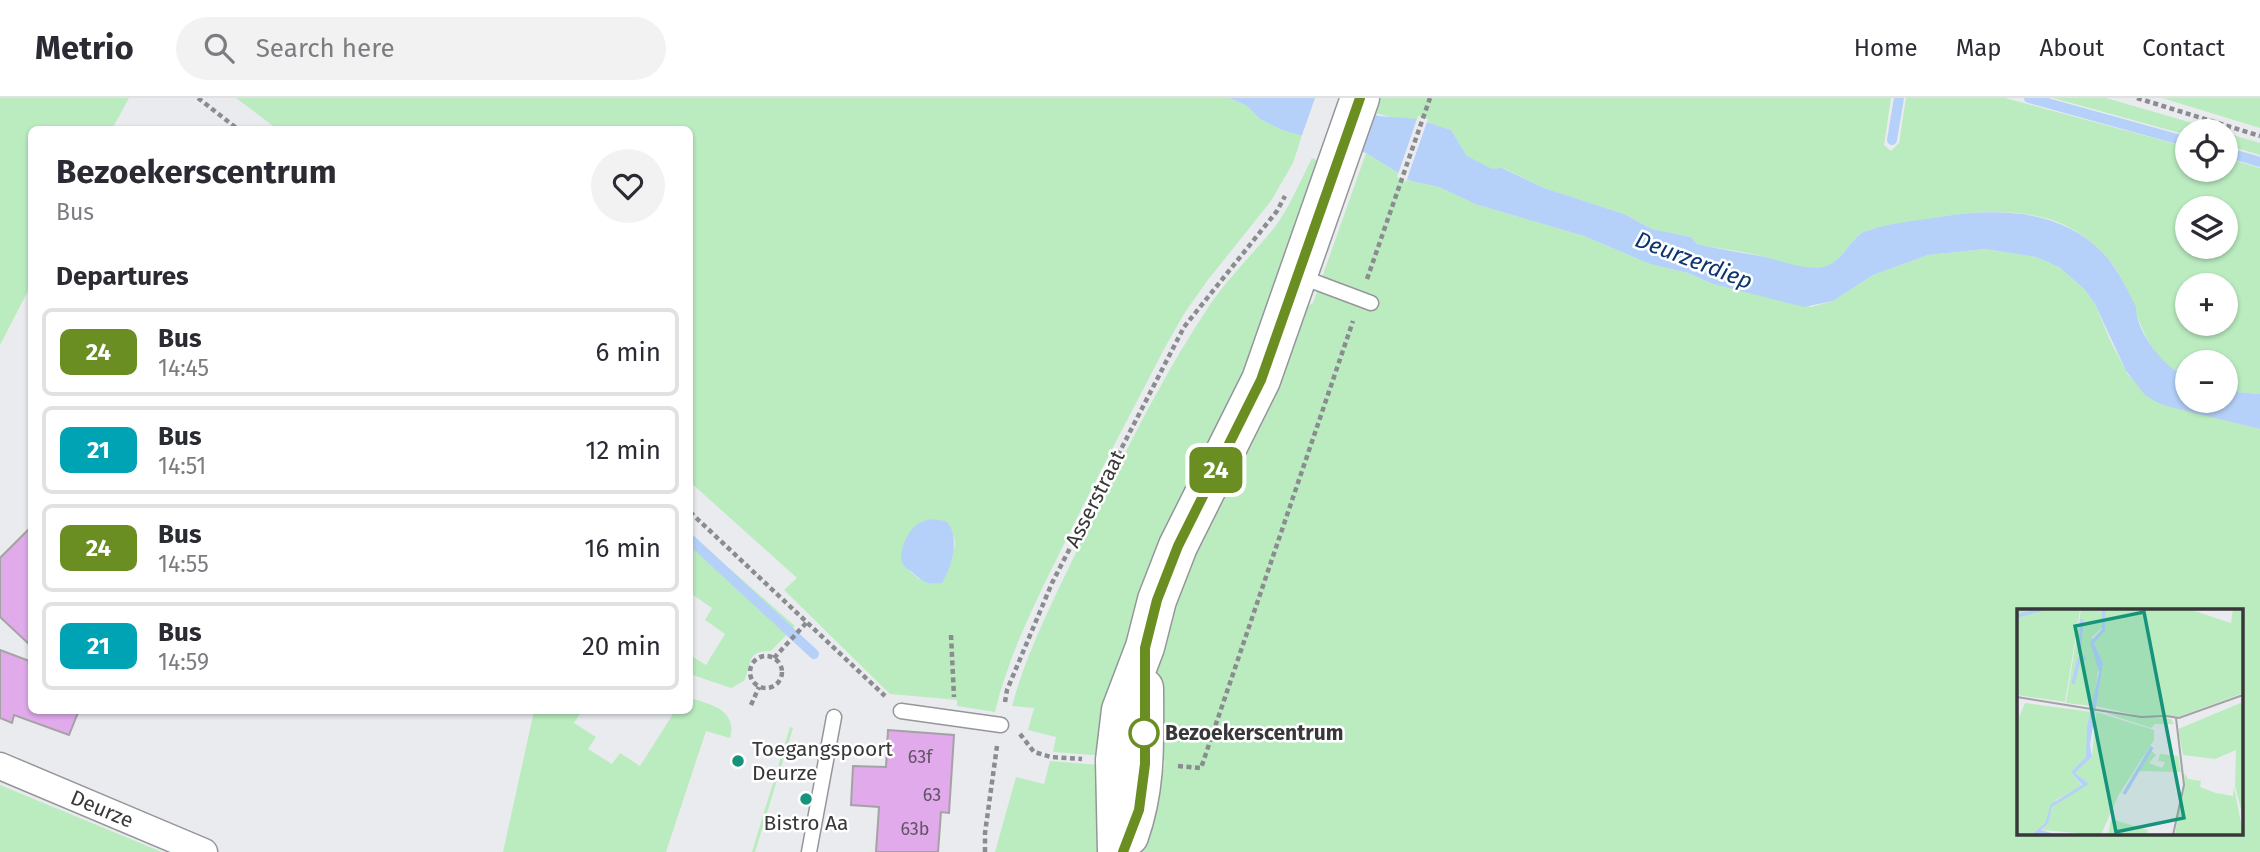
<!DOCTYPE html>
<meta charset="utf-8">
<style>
:root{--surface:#fff;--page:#f2f2f3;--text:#2b2b33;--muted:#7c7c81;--line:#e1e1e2}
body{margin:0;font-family:"Fira Sans",sans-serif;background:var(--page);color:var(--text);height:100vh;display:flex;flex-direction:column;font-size:26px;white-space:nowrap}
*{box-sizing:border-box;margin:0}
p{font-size:23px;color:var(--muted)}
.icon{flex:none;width:38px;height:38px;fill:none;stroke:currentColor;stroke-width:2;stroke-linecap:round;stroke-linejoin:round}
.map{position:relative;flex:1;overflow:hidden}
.sheet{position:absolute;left:28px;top:28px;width:665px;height:588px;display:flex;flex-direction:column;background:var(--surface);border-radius:10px;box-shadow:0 2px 5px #0004}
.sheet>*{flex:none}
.badge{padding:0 14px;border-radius:10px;font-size:24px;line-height:46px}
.controls{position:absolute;left:2175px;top:21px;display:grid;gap:14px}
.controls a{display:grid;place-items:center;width:63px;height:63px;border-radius:50%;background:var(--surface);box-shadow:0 2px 5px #0004;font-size:35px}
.map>.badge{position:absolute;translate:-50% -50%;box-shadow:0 0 0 4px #fff}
h2{padding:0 28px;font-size:26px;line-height:63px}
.round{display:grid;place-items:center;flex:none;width:74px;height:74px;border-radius:37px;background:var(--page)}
.overview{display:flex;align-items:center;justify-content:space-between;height:119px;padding:0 28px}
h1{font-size:33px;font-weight:700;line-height:52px}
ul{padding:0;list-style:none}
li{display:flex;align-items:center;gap:21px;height:88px;margin:0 14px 10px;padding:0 14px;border:4px solid var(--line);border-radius:10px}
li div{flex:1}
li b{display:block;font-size:26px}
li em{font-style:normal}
li .badge{min-width:77px;font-weight:700;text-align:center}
header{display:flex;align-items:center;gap:42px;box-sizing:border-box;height:98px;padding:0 35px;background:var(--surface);border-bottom:2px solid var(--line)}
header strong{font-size:33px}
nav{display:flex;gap:38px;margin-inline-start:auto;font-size:24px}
.search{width:490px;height:63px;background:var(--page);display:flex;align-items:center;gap:18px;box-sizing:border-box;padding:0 24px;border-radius:38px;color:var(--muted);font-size:26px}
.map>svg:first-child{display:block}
</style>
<header>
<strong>Metrio</strong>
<div class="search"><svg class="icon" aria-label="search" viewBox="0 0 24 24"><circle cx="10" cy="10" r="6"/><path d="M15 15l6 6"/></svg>Search here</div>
<nav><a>Home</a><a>Map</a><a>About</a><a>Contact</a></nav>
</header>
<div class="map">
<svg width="2260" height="754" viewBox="0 0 2260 754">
<rect width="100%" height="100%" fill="#eaebef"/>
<g fill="#bbecc0" fill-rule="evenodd">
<polygon points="0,0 129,0 112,31 32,32 31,187 0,247"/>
<path d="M 236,0 L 1229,0 L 1247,8 L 1260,21 L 1282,32 L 1302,37 L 1293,65 L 1271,103 L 1207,183 L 1184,216 L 1163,253 C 1129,319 1094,385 1061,452 C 1036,503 1008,558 995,614 L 957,608 L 957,602 L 890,596 L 784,492 L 797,480 L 690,384 L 690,32 L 277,31 ZM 912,431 L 954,438 L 955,447 L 946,473 L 919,481 L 904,468 L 902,454 Z"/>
<path d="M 1380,0 L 1891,0 L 1884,47 L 1891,53 L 1899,45 L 1906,0 L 2005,0 L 2187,49 L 2188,72 L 2226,72 L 2226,60 L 2260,70 L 2260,296 L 2236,294 L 2226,290 L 2226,264 L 2188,264 L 2187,278 C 2148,268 2137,211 2121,180 C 2108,154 2078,130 2049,121 C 1998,107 1948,117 1897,127 C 1886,129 1870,129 1861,136 C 1847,146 1841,166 1822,169 C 1802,172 1784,165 1765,159 C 1743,153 1719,151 1697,146 L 1691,139 L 1652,131 L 1624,116 L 1544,90 L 1503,70 L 1492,72 L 1467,58 L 1451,32 L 1417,21 L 1401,21 L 1374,15 ZM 2188,110 L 2226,110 L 2226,149 L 2188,149 ZM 2188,187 L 2226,187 L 2226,226 L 2188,226 Z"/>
<polygon points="2053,0 2106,0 2220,33 2188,33 2187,37"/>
<polygon points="2162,0 2260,0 2260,30"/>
<polygon points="2226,35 2260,45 2260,57 2226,47"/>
<path d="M 1366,55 L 1411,83 L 1439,89 L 1475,106 L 1584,138 L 1650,166 L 1688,175 L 1713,186 L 1811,209 L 1833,203 L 1873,177 L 1928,157 L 1985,151 L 2036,159 L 2059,169 L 2085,192 L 2095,206 L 2110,242 L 2128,277 L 2158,305 L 2260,331 L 2260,754 L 1140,754 L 1154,671 L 1164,672 L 1165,663 L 1160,662 L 1155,582 L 1172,505 L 1306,209 L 1313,205 ZM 2018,512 L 2241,512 L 2241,735 L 2018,735 Z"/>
<path d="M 1312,60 L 1320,63 L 1106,658 L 1053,654 L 1056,639 L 1028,632 L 1034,610 L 1012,608 C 1027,552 1055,499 1080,446 C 1120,365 1159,283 1209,208 C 1228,180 1253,156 1274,130 C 1290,109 1300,83 1312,60 Z"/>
<path d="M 690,436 L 795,528 L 771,553 C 746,552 752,566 744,583 L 731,590 L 690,576 L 690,557 L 706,567 L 725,536 L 705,522 L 712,510 L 690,495 Z"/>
<path d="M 690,600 C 710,606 738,612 730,640 L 706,633 L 666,754 L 503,754 L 534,613 L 582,613 L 574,625 L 596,639 L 588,651 L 612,666 L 620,655 L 640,668 L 673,616 L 669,613 L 690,612 Z"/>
<polygon points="790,629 793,630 755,754 752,754"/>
<polygon points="1050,663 1100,667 1103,754 995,754 1016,679 1044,686"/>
<polygon points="0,687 162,754 0,754"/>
</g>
<g fill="#b5d1f9">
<path d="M 1229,0 L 1330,0 L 1379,18 L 1417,21 L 1451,32 L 1467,58 L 1492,71 L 1502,70 L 1544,90 L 1624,116 L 1652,131 L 1691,139 L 1697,146 C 1718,151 1739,154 1760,158 C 1781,162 1800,172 1822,169 C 1843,166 1850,139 1866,133 C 1889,125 1916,123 1939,119 C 1997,110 2059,110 2103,155 C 2118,171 2127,191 2136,209 C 2135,232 2165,272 2187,278 L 2188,303 L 2226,303 L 2226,290 L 2236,294 L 2260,296 L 2260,331 L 2174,310 L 2158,305 L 2145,297 L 2126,273 L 2095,206 L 2085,192 L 2059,169 L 2036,159 L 1985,151 L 1928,157 L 1873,177 L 1833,203 L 1804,209 L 1713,186 L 1688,175 L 1650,166 L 1584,138 L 1475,106 L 1439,89 L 1411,83 L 1366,55 L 1282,32 L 1260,21 L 1247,8 Z"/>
<path d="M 930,421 L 946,423 C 961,438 952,469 942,485 C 928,487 923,484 913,475 C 910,472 906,471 904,468 C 896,458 907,435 915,428 C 919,424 925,423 930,421 Z"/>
</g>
<g fill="#eaebef">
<polygon points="1315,0 1340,0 1376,12 1361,57 1301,40"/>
<polygon points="1418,18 1428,21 1406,84 1397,79"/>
</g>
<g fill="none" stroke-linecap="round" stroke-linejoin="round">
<g stroke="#b5d1f9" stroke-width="10">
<polyline points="2029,0 2188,44"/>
<polyline points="1892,42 1899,0"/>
<polyline points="2226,54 2260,64"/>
<polyline points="690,441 814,556"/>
</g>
</g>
<g fill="#e0aaeb" stroke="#a5a2a5" stroke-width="2">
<polygon points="32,428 32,549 0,519 0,460"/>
<polygon points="0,552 32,564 32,612 79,612 69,637 14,617 12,625 0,620"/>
<polygon points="888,632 954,637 949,715 941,714 938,754 876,754 879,709 851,707 853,668 886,669"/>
</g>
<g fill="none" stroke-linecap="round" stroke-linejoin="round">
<g stroke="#95969a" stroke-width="17">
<g id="service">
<polyline points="1299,178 1371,205"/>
<polyline points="901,613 1001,627"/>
<polyline points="809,754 834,619"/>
</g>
</g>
<g stroke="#95969a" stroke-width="29">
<polyline id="minor" points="0,668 204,754"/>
</g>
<g stroke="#95969a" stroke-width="41">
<g id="secondary">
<path d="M 1129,738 C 1147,688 1144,642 1144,590"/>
<polyline points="1117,754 1115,662 1121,612 1145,549 1157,502 1178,448 1261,282 1360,0"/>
</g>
</g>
<g stroke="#8b8c8f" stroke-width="4.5" stroke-dasharray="5 3.5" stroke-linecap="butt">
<polyline points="198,0 239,32"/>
<polyline points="2137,0 2260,38"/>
<polyline points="1367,181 1430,0"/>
<polyline points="690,414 885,598"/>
<polyline points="951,537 954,599"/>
<circle cx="766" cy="574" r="16"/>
<polyline points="774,560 808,523"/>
<polyline points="1005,604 1007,592 1052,485 1184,229 1277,113 1285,98"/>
<polyline points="751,607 759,589"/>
<polyline points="1020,636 1034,654 1051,659 1082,661"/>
<polyline points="1178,668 1201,670 1353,223"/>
<polyline points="985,754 985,735 997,648"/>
</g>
<use href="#service" stroke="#fff" stroke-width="14"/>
<use href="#minor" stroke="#fff" stroke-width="26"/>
<use href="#secondary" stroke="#fff" stroke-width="38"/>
</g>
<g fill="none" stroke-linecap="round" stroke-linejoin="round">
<g stroke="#fff" stroke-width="16">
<polyline id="line" points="1123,754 1139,712 1145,666 1145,550 1157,502 1178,448 1261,282 1360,0"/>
</g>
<use href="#line" stroke="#6b8e23" stroke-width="10"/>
</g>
<circle fill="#fff" stroke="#6b8e23" stroke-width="3.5" cx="1144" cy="635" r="14"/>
<g fill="#16947b" stroke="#fff" stroke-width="2.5">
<circle cx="738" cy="663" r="7"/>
<circle cx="806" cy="701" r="7"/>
</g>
<g text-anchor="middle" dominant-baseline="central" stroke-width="5" stroke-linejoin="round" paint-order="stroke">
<g font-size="18" fill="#625466">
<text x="920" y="659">63f</text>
<text x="932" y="697">63</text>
<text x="915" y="731">63b</text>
</g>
<g font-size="21" fill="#38383a" stroke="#fff">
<text transform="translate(1095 401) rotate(-63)">Asserstraat</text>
<text transform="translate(102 711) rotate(23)">Deurze</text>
</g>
<g font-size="21" font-weight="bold" fill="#38383a" stroke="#fff" text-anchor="start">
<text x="1165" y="635">Bezoekerscentrum</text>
</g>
<g font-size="21" fill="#38383a" stroke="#fff" text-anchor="start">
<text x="752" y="651">Toegangspoort<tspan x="752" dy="24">Deurze</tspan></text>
<text x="806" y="725" text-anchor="middle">Bistro Aa</text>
</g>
<g font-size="23" font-style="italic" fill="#0c356f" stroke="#fff">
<text transform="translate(1694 162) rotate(21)">Deurzerdiep</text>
</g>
</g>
<g transform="translate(2017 511)">
<rect width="226" height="226" fill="#eaebef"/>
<path d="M 0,0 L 63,1 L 48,93 L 0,86 ZM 64,0 L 86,0 L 85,19 L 75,28 L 82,56 L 76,97 L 49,94 ZM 89,0 L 172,0 L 214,14 L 216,0 L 226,0 L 226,84 L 161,108 L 123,107 L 79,97 L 86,54 L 77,34 L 88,22 ZM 226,93 L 226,208 L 218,177 L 219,141 L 198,150 L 166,146 L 161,120 ZM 8,94 L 75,103 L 69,149 L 54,163 L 65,177 L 39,191 L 28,214 L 14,226 L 0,226 L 0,113 ZM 79,103 L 137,121 L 137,131 L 101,187 L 84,226 L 25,221 L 37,196 L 69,175 L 58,164 L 75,148 ZM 88,104 L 154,110 L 157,115 L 138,115 L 134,119 ZM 133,141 L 139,146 L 132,154 L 145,159 L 148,153 L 141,152 L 143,145 L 161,147 L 164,163 L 120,162 ZM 168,164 L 171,170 L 184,172 L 183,178 L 199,184 L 216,187 L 217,178 L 226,224 L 158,226 ZM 94,210 L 131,221 L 130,226 L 91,226 Z" fill="#bbecc0"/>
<path d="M 89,0 L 88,22 L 77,34 L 86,54 L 73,136 L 75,148 L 58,164 L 72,175 L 35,198 L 31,214 L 24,221 L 41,226 L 14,226 L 28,214 L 34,195 L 65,176 L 54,163 L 69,148 L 70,118 L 82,63 L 73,33 L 85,20 L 85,1 Z" fill="#b5d1f9"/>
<path fill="none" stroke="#b5d1f9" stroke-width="3.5" d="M 0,7 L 26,0M 62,45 L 65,10M 56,75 L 62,50 L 69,49M 107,185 L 135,138"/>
<path fill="none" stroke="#a3a3a7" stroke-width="2" d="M 0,88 L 124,108 L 149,107M 149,107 L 162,109 L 226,86M 156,226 L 167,176 L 159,109"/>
<path fill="#16947b" fill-opacity="0.15" stroke="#16947b" stroke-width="3.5" d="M 127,3 L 167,209 L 99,223 L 58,17 Z"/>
<rect width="226" height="226" fill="none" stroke="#38383a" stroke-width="3.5"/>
</g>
</svg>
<div class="controls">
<a><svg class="icon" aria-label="locate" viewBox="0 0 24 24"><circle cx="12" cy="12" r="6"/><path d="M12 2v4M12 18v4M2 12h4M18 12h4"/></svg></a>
<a><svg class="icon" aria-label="layers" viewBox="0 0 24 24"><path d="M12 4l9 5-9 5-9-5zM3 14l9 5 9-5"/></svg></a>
<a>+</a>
<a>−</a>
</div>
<b class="badge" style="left:1216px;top:372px;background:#6b8e23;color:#fff">24</b>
<section class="sheet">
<div class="overview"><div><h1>Bezoekerscentrum</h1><p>Bus</p></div><a class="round"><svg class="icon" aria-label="heart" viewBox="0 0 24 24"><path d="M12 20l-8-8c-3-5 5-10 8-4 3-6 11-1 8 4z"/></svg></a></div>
<h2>Departures</h2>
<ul>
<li><span class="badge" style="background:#6b8e23;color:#fff">24</span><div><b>Bus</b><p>14:45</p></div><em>6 min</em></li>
<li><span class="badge" style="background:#00a3b4;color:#fff">21</span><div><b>Bus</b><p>14:51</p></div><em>12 min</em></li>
<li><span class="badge" style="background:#6b8e23;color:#fff">24</span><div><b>Bus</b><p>14:55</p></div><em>16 min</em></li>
<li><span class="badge" style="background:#00a3b4;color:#fff">21</span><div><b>Bus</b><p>14:59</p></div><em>20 min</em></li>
</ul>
</section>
</div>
